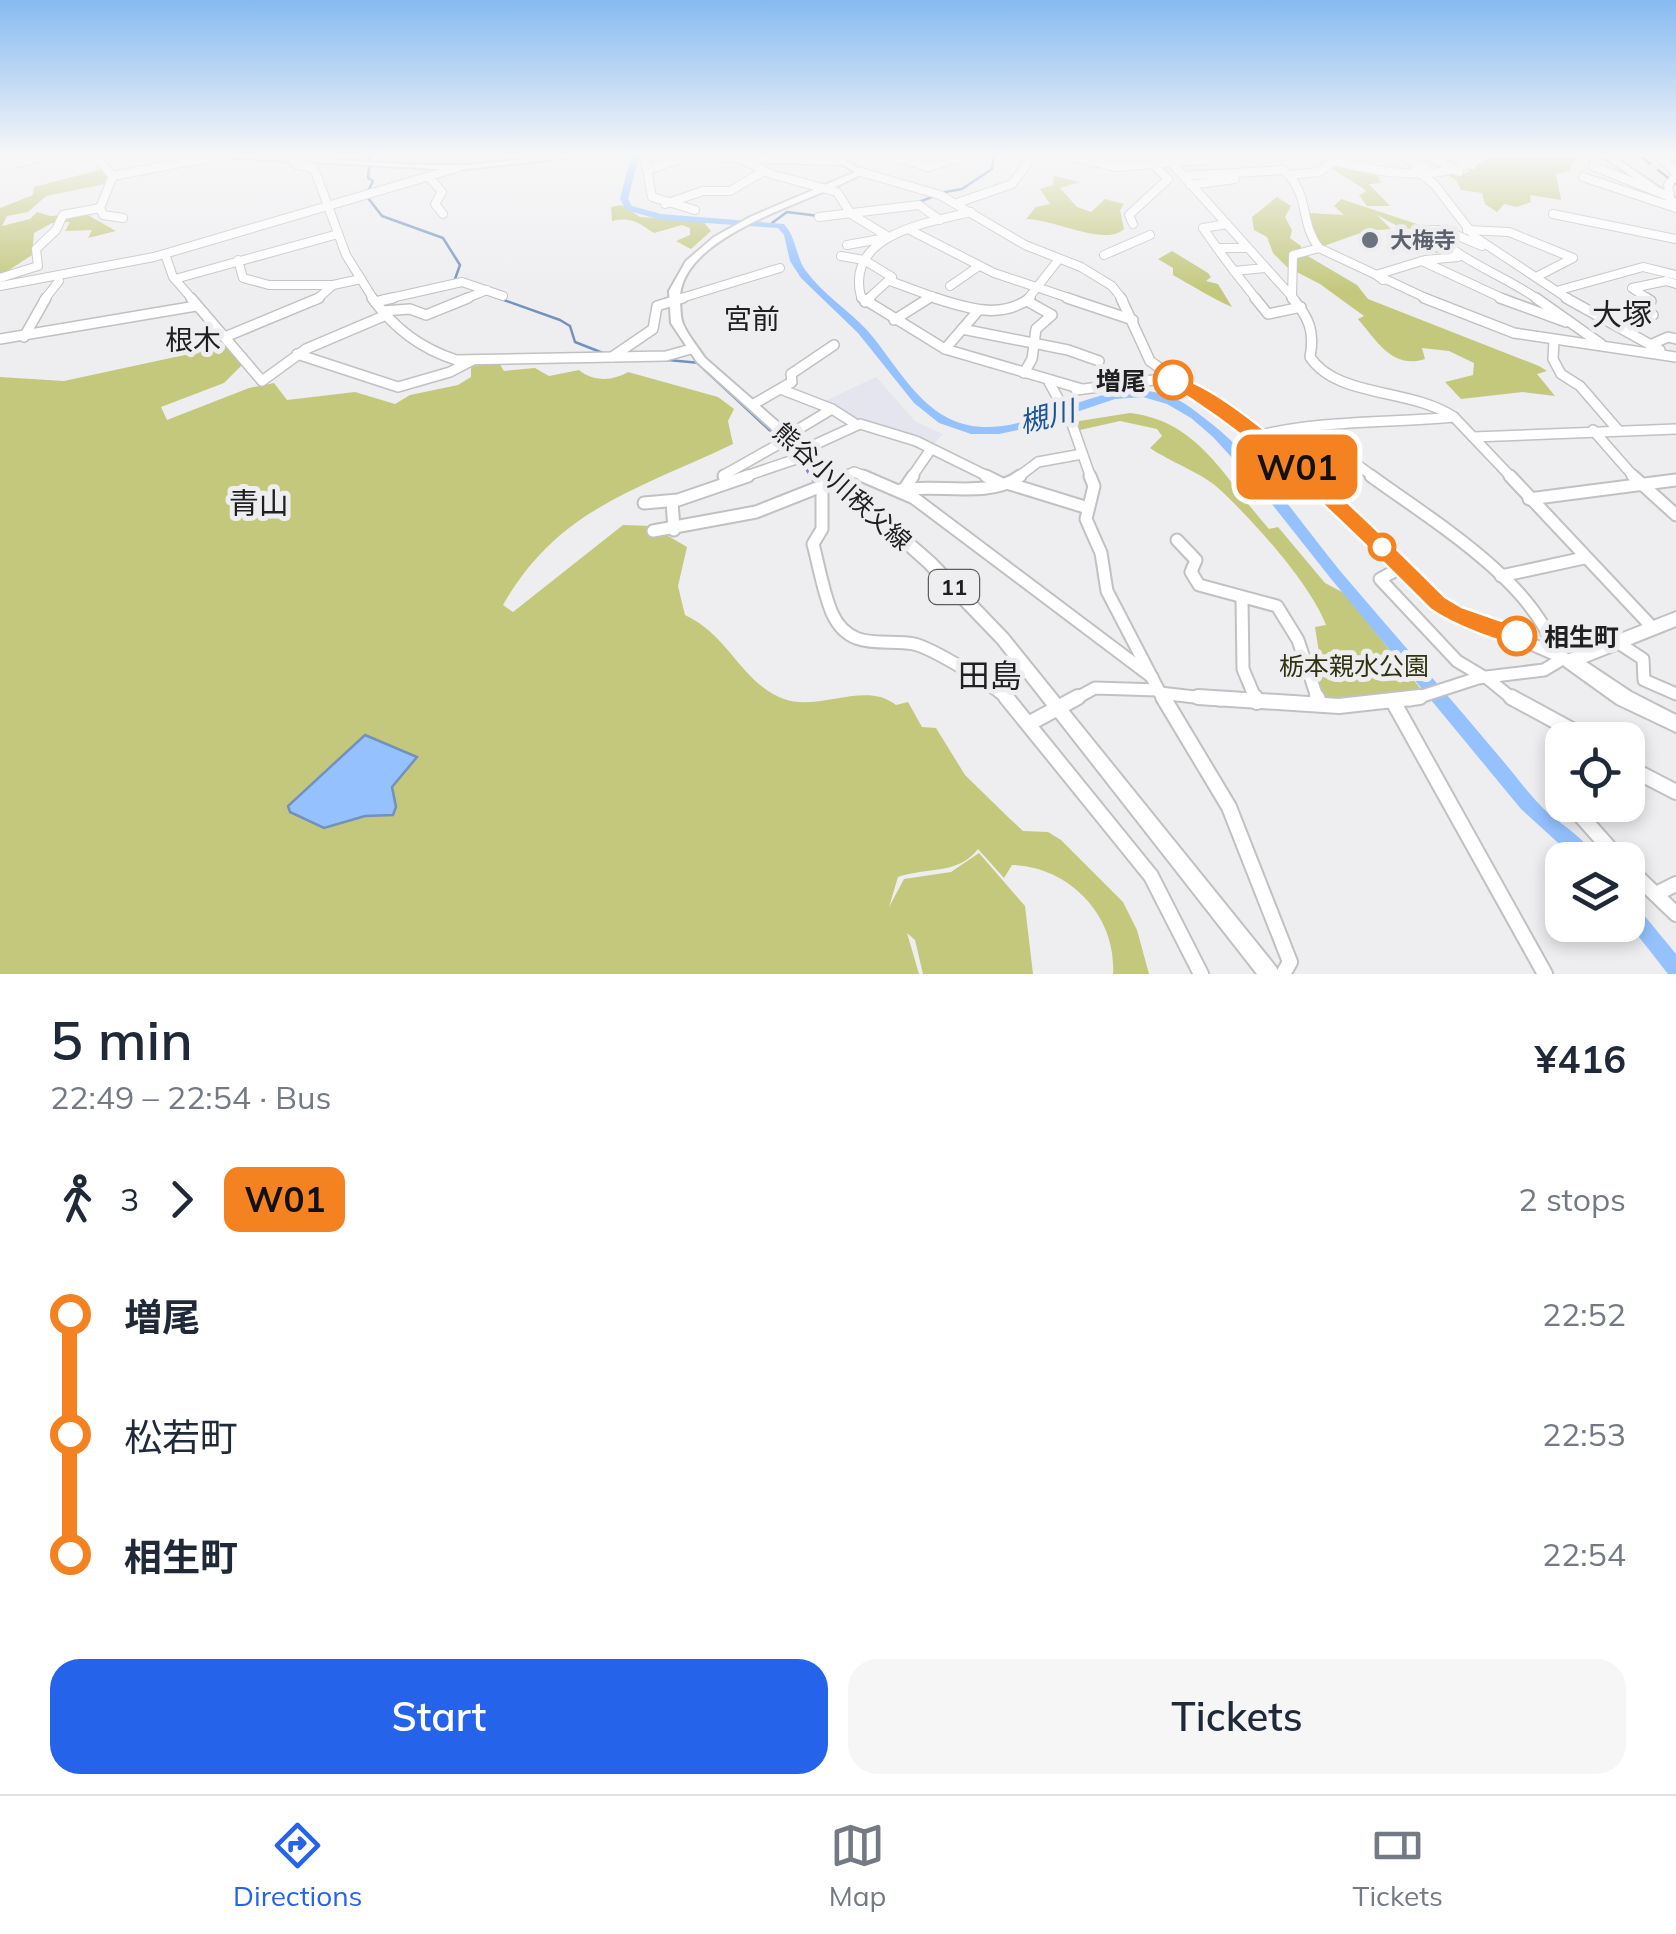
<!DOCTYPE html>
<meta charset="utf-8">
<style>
:root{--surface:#fff;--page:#f6f6f7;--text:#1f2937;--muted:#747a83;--line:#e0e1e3;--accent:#2563eb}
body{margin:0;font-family:Mulish,"Noto Sans JP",sans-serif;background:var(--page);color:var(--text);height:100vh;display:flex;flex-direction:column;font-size:38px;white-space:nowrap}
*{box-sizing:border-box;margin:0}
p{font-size:32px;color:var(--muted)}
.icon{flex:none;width:55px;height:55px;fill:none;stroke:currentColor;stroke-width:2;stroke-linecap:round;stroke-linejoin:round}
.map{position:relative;height:974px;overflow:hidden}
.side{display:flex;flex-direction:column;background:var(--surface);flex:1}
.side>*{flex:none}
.badge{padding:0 20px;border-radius:15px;font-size:35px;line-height:65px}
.fabs{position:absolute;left:1545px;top:722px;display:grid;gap:20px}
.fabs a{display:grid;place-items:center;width:100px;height:100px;border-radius:20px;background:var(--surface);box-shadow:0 5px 15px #0003;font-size:50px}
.map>.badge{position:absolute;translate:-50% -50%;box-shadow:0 0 0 5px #fff}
.legs{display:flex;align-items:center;gap:15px;height:110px;padding:0 50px;font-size:32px}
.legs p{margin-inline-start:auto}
.head{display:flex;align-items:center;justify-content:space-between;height:170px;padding:0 50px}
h1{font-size:55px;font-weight:600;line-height:75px}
.button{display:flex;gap:20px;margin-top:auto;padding:20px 50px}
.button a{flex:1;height:115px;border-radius:30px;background:var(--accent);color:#fff;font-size:40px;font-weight:600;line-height:115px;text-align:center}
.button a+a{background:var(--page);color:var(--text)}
ul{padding:0 50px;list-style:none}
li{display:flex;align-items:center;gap:35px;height:120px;font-size:38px}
li i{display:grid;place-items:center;width:15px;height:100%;margin:0 12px;background:currentColor}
li i::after{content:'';width:25px;height:25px;margin:-12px;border:8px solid;border-radius:50%;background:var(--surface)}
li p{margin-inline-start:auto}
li:first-child i{background:linear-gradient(#0000 50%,currentColor 0)}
li:last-child i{background:linear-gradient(currentColor 50%,#0000 0)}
.menu{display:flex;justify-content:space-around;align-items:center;height:140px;border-top:2px solid var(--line);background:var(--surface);font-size:28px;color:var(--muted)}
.menu a{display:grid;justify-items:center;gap:5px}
.menu .selected{color:var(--accent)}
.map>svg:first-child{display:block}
</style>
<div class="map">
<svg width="1676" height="974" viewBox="0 0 1676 974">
<rect width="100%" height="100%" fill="#eeeef0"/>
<polygon fill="#e4e5ef" points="876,377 916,422 943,434 930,447 855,421 823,402"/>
<g fill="#c3c87d">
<polygon points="1488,156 1577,156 1569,171 1556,174 1561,200 1530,195 1531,202 1517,207 1504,204 1497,212 1485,204 1482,193 1461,190 1456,180 1446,174 1466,173"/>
<polygon points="1335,162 1376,173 1381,183 1369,184 1390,206 1367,206 1359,195 1366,192 1364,189 1331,168"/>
<polygon points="103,169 109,177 105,184 46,196 28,212 7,216 2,226 30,219 37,212 50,216 86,214 116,231 88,238 92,230 65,231 70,222 52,223 34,233 32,255 0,276 0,208 33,195 34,187"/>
<path d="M 1054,176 L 1080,182 L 1060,188 L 1077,207 L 1091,212 L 1105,199 L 1124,204 L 1120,210 L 1124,229 C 1105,247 1054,219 1026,219 L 1036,207 L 1050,204 L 1040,189 L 1053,185 Z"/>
<path d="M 1277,197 L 1291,206 L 1285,217 L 1292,230 L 1290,238 L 1301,246 L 1301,252 L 1357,285 L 1368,299 L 1539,366 L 1547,371 L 1537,374 L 1555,396 L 1523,392 L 1461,399 L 1445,382 L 1473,375 L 1474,363 L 1449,351 L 1422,348 L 1425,359 C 1393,370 1376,340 1358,319 L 1364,316 L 1320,284 L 1287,267 L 1273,253 L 1267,237 L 1254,230 L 1252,217 Z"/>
<path d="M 1341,199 L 1423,226 L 1428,229 L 1423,233 L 1447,254 C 1433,254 1415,246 1407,234 L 1419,230 L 1401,228 L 1377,215 L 1391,229 L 1366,231 L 1321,247 L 1309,232 L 1309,213 L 1344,215 L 1334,206 Z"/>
<path d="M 622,205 L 640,217 L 703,221 L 711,231 L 691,249 L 676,241 L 690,235 L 690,228 L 682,225 L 654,233 C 640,224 632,216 612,221 L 611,207 Z"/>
<path d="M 1172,251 L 1208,273 L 1211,277 L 1206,281 L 1218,284 L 1232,307 C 1211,298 1193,286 1173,275 L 1173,268 L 1158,259 Z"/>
<path d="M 226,346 L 242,365 L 224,383 L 161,407 L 167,420 L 249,388 L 274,383 L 287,400 L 355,392 L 395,404 L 410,395 L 458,385 L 471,377 L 471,366 L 499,363 L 504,371 L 535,368 L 549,376 L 579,370 C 593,382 613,381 628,372 L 718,397 L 734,409 L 728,421 L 733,444 C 640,489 559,507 503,605 L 513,612 L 623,525 L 651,526 L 687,547 L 678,586 L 685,615 C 730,636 741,683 784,699 C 819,712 866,680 896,705 L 908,702 L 922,727 L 936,728 L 965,775 L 1009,818 L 1023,831 L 1048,832 L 1061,840 L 1123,902 L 1137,930 L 1149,974 L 1113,974 C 1117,915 1068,866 1012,865 L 1004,878 L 978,849 C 958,875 927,867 898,877 L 889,907 L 904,879 L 951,872 L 979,853 L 1025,906 L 1033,974 L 923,974 L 915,940 L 907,933 L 919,974 L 0,974 L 0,377 L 64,381 Z"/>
<path d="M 1130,413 C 1200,421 1226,481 1269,529 L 1278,527 L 1325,583 L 1344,593 L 1424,693 L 1379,701 L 1322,699 L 1307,654 L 1319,653 L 1315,627 L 1326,625 C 1310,583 1251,518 1217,487 C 1203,474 1169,461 1150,448 L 1162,436 L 1157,429 L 1120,421 L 1080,430 L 1073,422 Z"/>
</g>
<polygon fill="#95c2ff" stroke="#7291bc" stroke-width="2.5" points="365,735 417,757 392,787 396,807 393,815 365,816 324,828 290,812 288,806"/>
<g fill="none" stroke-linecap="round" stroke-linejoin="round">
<g stroke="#7291bc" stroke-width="2.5">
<polyline points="368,191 373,181 368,178 370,156"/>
<polyline points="945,192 962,189 992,169 994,156"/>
<polyline points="368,198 382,216 443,238 460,265 455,279"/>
<polyline points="916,203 932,197"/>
<polyline points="772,223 787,212 819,216"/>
<polyline points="484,293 560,320 570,326 575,342 603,353"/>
<polyline points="668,360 700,363"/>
<polyline points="704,369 779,439"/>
<polyline points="784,444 796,456"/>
<polyline points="802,462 816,485"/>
<polyline points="883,647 899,648"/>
<polyline points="964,675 990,692"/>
</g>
<g fill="#95c2ff" fill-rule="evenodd">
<path d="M 631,156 L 639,156 L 628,199 L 632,206 L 661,214 L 784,224 C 797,238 795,256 806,271 C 823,294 847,309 866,329 C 892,358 912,399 948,418 C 1022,455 1096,365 1174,398 C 1188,404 1200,415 1212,424 C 1263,465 1300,522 1341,572 C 1398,639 1457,705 1513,773 C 1524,787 1535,801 1548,813 C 1565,827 1587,840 1597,860 L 1577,860 L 1521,809 L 1332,580 L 1256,484 L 1213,437 L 1191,418 L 1167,404 L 1143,397 L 1115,399 L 1032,427 L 999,434 L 971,434 L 939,423 L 914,403 L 858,333 L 801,278 L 790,261 L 784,235 L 778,228 L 661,220 L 626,210 L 620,199 Z"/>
<polygon points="1628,900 1634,903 1676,954 1676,974 1668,974 1628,923"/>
</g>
<g stroke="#c0c1c3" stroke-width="10">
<g id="minor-far3">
<polyline points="95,156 113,176 217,156"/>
<polyline points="676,156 839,161"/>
<polyline points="891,156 928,167 966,156"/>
<polyline points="1067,156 1117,167 1205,160"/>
<polyline points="1403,156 1426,168"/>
<polyline points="1429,156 1459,172"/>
<polyline points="1454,156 1472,165"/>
<polyline points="1599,156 1593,166 1665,195"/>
<polyline points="1659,156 1676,173"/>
<polyline points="645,157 652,197 695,210"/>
<polyline points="0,158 5,156"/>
<polyline points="293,159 295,164 314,168"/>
<polyline points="743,160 771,174 837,192 851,214 887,236"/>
<polyline points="1171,162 1295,300"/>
<polyline points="18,163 45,156"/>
<polyline points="314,168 346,255 374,300"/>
<polyline points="1415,169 1434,184 1475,237 1570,300"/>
<polyline points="647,170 684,158"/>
<polyline points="861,172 940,195 1025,245 1081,267 1112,286 1123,300"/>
<path d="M 1289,175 C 1310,201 1300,223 1319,248 L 1430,300"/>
<path d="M 1183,176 L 1283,170 L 1289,175 L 1319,172 L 1334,161 C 1381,173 1442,184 1483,156"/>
<polyline points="1583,177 1676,208"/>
<polyline points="430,178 442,192 435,204 443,214"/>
<polyline points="1190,185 1235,179"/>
<polyline points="1670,199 1668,185 1676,176"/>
<polyline points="957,203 1012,184 1033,156"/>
<polyline points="665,204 703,191 730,191 764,171"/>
<polyline points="100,208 113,176"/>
<polyline points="100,208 103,215 123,218"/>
<polyline points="1553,214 1676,239"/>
<polyline points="819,217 919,205 940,220"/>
<polyline points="1133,224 1129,215 1168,179 1153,164"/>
<polyline points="1227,224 1203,228 1217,248 1248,248"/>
<polyline points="908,229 994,273 1075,300"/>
<polyline points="1467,230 1509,232 1573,258 1538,276"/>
<polyline points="847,245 880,239"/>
<path d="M 1482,246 L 1444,230 L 1431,230 C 1460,262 1504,275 1539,300"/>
<polyline points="1217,248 1234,271 1265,268"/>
<polyline points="165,254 173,277 193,300"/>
<polyline points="1104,255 1150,235"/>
<polyline points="841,256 864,260 892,277 867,300"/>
<polyline points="238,260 243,278 269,285 333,285"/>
<polyline points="1422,261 1506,300"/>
<polyline points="1234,271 1257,300"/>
<polyline points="0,278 38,266 36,249 56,230 63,215 100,208"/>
<polyline points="175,279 338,234"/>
<polyline points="1383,280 1376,275 1425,260 1458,257"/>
<polyline points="890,281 942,300"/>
<polyline points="0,286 154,257 457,168"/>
<polyline points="950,286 979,266"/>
<polyline points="1560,290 1643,267 1676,275"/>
<polyline points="1292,298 1293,255 1319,248"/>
<polyline points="44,300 59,281"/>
<polyline points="316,300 333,285 361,279"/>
<polyline points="382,300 462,282 503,296"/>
<polyline points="462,300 487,290"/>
<polyline points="675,300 780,268"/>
<path d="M 866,300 L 861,297 C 845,235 925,223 971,212"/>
<polyline points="925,300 932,296"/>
<polyline points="1027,300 1059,259"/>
<polyline points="1650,300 1632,288 1666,281 1676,284"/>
</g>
</g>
<g stroke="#c0c1c3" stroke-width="12">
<g id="minor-far2">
<polyline points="191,298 262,381 306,349 386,315"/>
<path d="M 372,298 C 395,329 420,348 456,360 L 666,356 L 691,349"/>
<polyline points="862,298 945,349 1082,389"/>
<path d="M 935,298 C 966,308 1001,320 1030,298"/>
<polyline points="1067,298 1133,320"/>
<polyline points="1121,298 1150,361 1311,478"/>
<polyline points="1255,298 1268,314 1301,307"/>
<path d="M 1292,298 C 1309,317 1315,332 1310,357 C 1337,398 1411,388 1454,417"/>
<polyline points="1424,298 1514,333 1676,357"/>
<polyline points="1500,298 1566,322"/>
<polyline points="1536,298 1601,344"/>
<polyline points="1566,298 1660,350"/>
<polyline points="1646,298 1651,301 1637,306 1653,315"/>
<polyline points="375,302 393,298"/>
<polyline points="865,302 870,298"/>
<polyline points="383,311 410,309 426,315 468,298"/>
<polyline points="894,320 929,298"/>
<polyline points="962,329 1068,350 1099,361"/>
<polyline points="24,337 46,298"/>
<polyline points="225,337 319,298"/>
<polyline points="0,339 196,306"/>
<polyline points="1554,340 1553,359 1561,374 1580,386 1618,430"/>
<polyline points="1650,345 1668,337 1676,339"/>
<polyline points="945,349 977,312"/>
<polyline points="297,354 398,387 450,372 473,360"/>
<polyline points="612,357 653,329 657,306 683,298"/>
<polyline points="1024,373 1032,359 1036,329 1052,315 1027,301"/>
<polyline points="1049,382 1072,424 1091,478"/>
<polyline points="783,390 832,409"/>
<polyline points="1076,390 1169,378"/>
<polyline points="752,405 792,382 791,374 834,345"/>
<polyline points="1308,427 1375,478"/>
<polyline points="1593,430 1635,478"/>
<polyline points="787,436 832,409 854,423"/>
<path d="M 1257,436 C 1316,420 1391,423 1454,417 L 1512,478"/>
<polyline points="1473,437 1676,429"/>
<polyline points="803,450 860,424 916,441 991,478"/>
<polyline points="725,478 724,475 788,439"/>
<polyline points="740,478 808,455"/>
<polyline points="842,478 854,472 869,478"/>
<polyline points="911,478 931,449"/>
<polyline points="1017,478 1038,462 1082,454"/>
</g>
</g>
<g stroke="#c0c1c3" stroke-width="15">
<g id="minor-far1">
<polyline points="724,476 727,482"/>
<polyline points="863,476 914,498 1152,677"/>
<polyline points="986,476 1000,483"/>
<polyline points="1090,476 1094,486 1086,519 1101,553 1107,591 1160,693"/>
<polyline points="1308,476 1438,603 1570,661"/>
<path d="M 1371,476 C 1430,519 1532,580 1555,651"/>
<polyline points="1510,476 1651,626"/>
<polyline points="1633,476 1676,515"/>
<polyline points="1010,484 1088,508"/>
<polyline points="905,488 913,476"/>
<path d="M 822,490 L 822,529 L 813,544 C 819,566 823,592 832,613 C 850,653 885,638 914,644 C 932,648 997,687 1008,700"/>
<path d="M 901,490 C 935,483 991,499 1020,476"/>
<polyline points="1529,499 1676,480"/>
<polyline points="672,501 674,530"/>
<polyline points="644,503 678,500 748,476"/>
<polyline points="653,531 756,512 847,476"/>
<polyline points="1177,540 1196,560 1191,572 1199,585 1277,606 1298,640 1318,700"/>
<polyline points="1402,567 1380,579 1457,661 1482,676"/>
<polyline points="1501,576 1584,558"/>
<polyline points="1242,599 1243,669 1256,700"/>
<polyline points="1617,642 1643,659 1644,680 1676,694"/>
<polyline points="1487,678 1514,700"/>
<polyline points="1073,700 1095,688 1158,690"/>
<polyline points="1164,700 1160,693 1221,700"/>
<polyline points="1410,700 1478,678 1544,670 1564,658"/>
</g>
</g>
<g stroke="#c0c1c3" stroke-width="18">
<g id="minor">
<polyline points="1006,697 1151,876 1201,974"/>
<polyline points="1163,697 1229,807 1290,962 1283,974"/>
<polyline points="1198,697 1339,706 1420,697"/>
<polyline points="1255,697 1257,702"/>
<polyline points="1317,697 1319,703"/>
<polyline points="1511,697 1590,740"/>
<polyline points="1394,703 1545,974"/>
<polyline points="1030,723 1078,697"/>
<polyline points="1628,767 1676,792"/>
<polyline points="1581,816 1620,860"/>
<polyline points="1628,868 1676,914"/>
<polyline points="1656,894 1676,884"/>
</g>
</g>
<g stroke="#c0c1c3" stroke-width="4">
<g id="major">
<path d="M 231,156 C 306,154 380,166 455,165 C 493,165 531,155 570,156 L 566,158 L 457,170 L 235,158 Z"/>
<path d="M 828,156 L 838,156 L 865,172 C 819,201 675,233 680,303 C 681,311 680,319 684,326 C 689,337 698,347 705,358 L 935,559 L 1008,635 L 1276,967 L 1279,974 L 1257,974 L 998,643 L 925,567 L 697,362 L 671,323 L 669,291 L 686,261 L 714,237 L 750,217 L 855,172 Z"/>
</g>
</g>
<g stroke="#c0c1c3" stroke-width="4">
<g id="highway">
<polygon points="1602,156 1613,156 1676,199 1676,207"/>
<polygon points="1676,612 1676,626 1586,662 1631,692 1676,715 1676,732 1617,704 1564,666 1561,661 1564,656"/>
</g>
</g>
<use href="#minor-far3" stroke="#fff" stroke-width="8"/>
<use href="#minor-far2" stroke="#fff" stroke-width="9"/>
<use href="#minor-far1" stroke="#fff" stroke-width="11"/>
<use href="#minor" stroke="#fff" stroke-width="14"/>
<use href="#major" fill="#fff" fill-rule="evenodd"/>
<use href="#highway" fill="#fff" fill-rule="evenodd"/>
<polyline stroke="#727273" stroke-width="2.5" stroke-dasharray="14 8" stroke-linecap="butt" points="1640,156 1676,184"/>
</g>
<linearGradient id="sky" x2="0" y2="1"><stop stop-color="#87baf1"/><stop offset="0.53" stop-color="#f7f7f8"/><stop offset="1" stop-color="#f7f7f8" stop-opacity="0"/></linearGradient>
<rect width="1676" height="292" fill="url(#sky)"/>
<path fill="#f58220" stroke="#fff" stroke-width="2.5" d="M 1167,377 C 1218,368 1404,556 1445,597 L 1462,607 L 1525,629 L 1525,642 C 1506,649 1447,621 1430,609 C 1347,526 1268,445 1167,384 Z"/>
<circle fill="#6b7280" stroke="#eeeef0" stroke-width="4" cx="1370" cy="240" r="10"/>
<g fill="#fff" stroke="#f58220" stroke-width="5">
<circle cx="1173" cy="380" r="18"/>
<circle cx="1382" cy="547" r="12"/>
<circle cx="1517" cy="636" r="18"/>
</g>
<g text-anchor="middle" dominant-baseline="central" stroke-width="10" stroke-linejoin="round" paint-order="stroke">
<g font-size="22" font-weight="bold" fill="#5b616d" stroke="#eeeef0" text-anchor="start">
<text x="1390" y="240">大梅寺</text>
</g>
<rect fill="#eeeef0" stroke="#5e5e5f" stroke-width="2.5" x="929" y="570" width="50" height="34" rx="8"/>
<g font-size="22" font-weight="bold" fill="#202021">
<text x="954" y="587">11</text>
</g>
<g font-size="25" font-weight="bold" fill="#202021" stroke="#eeeef0" text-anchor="end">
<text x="1146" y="380">増尾</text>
<text x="1544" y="636" text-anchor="start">相生町</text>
</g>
<g font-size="25" fill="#202021" stroke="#eeeef0">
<text transform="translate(843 486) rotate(42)">熊谷小川秩父線</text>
</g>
<g font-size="25" fill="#303210" stroke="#eeeef0">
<text x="1354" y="665">栃本親水公園</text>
</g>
<g font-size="28" fill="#202021" stroke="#eeeef0">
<text x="752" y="318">宮前</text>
<text x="193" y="339">根木</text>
</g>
<g font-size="28" font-style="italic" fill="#1a549a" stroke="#eeeef0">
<text transform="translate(1047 416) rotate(-14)">槻川</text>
</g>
<g font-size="30" fill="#202021" stroke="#eeeef0">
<text x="1622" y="314">大塚</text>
<text x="259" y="503">青山</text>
</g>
<g font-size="32" fill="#202021" stroke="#eeeef0">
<text x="990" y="675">田島</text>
</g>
</g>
</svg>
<div class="fabs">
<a><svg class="icon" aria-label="locate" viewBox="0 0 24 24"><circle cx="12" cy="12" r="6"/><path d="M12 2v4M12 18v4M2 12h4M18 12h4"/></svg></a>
<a><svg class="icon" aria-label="layers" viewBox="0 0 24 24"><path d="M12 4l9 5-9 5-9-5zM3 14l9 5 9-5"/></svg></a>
</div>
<b class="badge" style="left:1297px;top:467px;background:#f58220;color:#111">W01</b>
</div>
<section class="side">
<div class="head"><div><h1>5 min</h1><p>22:49 – 22:54 · Bus</p></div><b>¥416</b></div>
<div class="legs"><svg class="icon" aria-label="walk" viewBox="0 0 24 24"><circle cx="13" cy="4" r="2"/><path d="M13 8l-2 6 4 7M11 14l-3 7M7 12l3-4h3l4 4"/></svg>3<svg class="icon" aria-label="forward" viewBox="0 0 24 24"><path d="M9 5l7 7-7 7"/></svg><b class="badge" style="background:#f58220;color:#111">W01</b><p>2 stops</p></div>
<ul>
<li><i style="color:#f58220"></i><b>増尾</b><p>22:52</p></li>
<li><i style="color:#f58220"></i><span>松若町</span><p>22:53</p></li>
<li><i style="color:#f58220"></i><b>相生町</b><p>22:54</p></li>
</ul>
<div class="button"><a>Start</a><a>Tickets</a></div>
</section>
<nav class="menu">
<a class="selected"><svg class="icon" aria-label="directions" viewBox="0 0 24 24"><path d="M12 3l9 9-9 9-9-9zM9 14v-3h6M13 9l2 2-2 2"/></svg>Directions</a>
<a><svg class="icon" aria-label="map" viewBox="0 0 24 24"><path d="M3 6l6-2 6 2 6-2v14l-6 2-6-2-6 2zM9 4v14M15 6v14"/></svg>Map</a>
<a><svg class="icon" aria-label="tickets" viewBox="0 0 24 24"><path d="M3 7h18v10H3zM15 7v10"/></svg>Tickets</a>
</nav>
